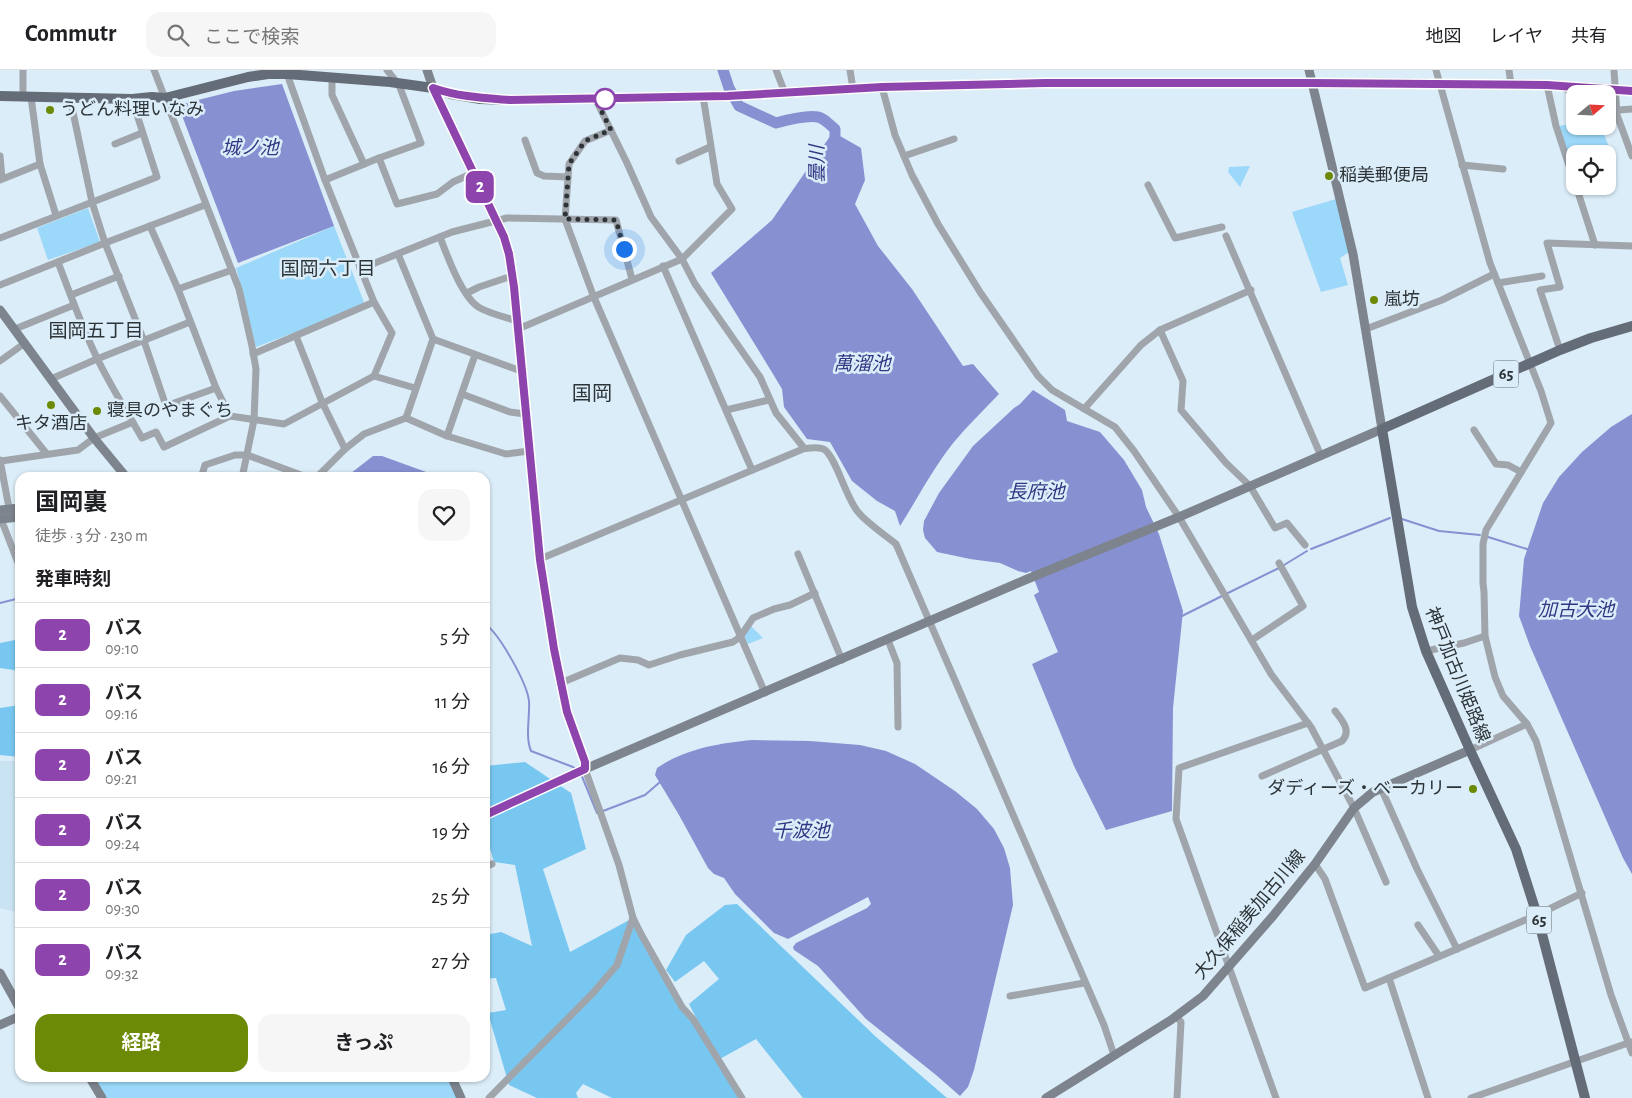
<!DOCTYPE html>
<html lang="ja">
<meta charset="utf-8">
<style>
:root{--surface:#fff;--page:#f6f6f6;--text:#202124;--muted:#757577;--line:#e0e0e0;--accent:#6c8a06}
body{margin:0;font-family:"Alegreya Sans","Noto Sans JP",sans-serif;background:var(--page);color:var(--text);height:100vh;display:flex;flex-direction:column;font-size:19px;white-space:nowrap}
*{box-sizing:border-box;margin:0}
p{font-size:16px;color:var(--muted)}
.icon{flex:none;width:28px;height:28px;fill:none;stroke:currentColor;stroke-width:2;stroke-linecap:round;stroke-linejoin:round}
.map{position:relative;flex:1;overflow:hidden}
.details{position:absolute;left:15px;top:402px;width:475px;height:610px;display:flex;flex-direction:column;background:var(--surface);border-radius:15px;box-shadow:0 1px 4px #0004}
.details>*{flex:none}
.badge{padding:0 10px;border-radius:8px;font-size:18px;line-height:32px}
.needle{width:32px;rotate:71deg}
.buttons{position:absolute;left:1566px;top:15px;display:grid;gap:10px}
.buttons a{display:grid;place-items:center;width:50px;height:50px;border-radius:10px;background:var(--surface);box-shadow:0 1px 4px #0004;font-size:25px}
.you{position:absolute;width:25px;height:25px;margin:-12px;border:4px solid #fff;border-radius:50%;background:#1a73e8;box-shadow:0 0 0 8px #1a73e833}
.map>.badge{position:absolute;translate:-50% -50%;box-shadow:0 0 0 2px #fff}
h2{padding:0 20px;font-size:19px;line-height:45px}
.round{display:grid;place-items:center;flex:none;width:52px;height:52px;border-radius:15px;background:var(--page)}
.head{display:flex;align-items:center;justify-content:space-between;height:85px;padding:0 20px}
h1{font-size:24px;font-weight:700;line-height:38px}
.cta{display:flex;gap:10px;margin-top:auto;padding:10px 20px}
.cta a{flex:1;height:58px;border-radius:15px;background:var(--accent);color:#fff;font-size:20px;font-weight:700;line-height:58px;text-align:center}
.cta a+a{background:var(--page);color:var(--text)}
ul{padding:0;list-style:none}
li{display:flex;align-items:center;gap:15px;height:65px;padding:0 20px;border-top:1px solid var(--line)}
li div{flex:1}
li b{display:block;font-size:19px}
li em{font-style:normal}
li .badge{min-width:55px;font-weight:700;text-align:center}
header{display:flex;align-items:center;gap:30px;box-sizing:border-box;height:70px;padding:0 25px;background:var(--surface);border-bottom:1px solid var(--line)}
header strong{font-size:24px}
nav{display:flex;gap:28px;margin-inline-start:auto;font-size:18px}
.search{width:350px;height:45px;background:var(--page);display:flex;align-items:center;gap:12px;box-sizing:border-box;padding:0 18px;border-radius:15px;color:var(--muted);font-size:19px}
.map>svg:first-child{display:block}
</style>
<header>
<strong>Commutr</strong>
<div class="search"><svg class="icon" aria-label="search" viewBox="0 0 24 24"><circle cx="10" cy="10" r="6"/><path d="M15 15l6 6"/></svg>ここで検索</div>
<nav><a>地図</a><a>レイヤ</a><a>共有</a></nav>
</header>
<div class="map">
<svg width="1632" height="1028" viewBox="0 0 1632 1028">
<rect width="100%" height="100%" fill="#dbedf8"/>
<polygon fill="#c9e3f2" points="0,691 20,691 20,843 0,838"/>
<g fill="#9cd8f9">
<polygon points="1575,53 1575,56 1601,56 1610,80 1592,84 1575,84 1575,88 1570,89 1559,56"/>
<polygon points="1250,96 1240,117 1228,102 1229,97"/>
<polygon points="1336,129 1349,182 1340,188 1348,215 1321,222 1292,142"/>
<polygon points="88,138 100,172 48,190 37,158"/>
<polygon points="334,156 364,232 360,238 256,277 236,198"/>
<polygon points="751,556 763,568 748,574 744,566"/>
<polygon points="90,1008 447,1008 457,1028 102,1028"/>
</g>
<g fill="#78c7f1">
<polygon points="20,569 20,601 0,598 0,573"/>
<polygon points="20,635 20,687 0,685 0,638"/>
<polygon points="525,692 571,723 586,779 543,799 570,882 633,848 667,911 716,986 689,934 719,909 704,891 675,912 666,900 686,865 725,835 737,834 875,966 947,1028 803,1028 756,969 718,990 743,1028 612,1028 583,1014 576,1023 578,1028 537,1028 509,1015 488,943 506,940 496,908 485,909 485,865 501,862 532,876 515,795 494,792 485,761 485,696"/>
</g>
<g fill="#8791d2">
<polygon points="282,14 334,156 238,193 178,35 234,21"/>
<path d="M 833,62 L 861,78 L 865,110 L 855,134 L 878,176 L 912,219 L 963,296 L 973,294 L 999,324 C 984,340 968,355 954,372 C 933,398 918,428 900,456 L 895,441 L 877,431 L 852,411 L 830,372 L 807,369 L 784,337 L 782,319 L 773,304 L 711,203 L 772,150 Z"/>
<polygon points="1033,320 1065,340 1067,351 1100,362 1124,390 1142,420 1146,437 1159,464 1183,541 1173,638 1172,741 1106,760 1074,696 1032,594 1058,582 1034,525 1039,522 1031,501 1026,503 1018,501 1000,493 970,489 937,482 925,468 923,460 924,451 939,423 973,376 1014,338 1020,334"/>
<polygon points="1632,344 1632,804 1623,788 1530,576 1519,546 1524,489 1543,433 1559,407 1582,382 1611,357"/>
<polygon points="373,386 382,386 440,407 346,407"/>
<path d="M 752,670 L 810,671 L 860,675 L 886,681 L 915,694 L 955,721 L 977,739 L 994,759 L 1004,778 L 1010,798 L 1013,835 L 974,1000 L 968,1017 L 960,1026 L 936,1005 L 866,949 L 818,896 L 794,880 L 793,877 L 796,873 L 867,838 L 871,834 L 868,827 L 788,869 L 774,863 L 735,824 L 724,808 L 714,804 L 708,798 L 679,745 L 655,705 L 657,698 C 684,679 720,673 752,670 Z"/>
</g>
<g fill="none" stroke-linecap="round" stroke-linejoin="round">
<g stroke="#8791d2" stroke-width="2">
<polyline points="1402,449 1439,461 1480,465"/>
<polyline points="1488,467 1530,480"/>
<polyline points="1311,479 1390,448"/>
<polyline points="1284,495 1307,481"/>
<polyline points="1228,523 1279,498"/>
<polyline points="0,533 20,528"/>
<polyline points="1182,546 1222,526"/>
<path d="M 485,554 C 499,563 527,613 529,631 C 530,647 525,667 531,681 L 573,697 L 576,699"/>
<polyline points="581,704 597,743"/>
<polyline points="603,741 645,725 660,712"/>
</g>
<path stroke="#8791d2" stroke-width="11" d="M 723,0 L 729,18 L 739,36 L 776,53 C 787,50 807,45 818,47 C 824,48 830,55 835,59 L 835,78"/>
<g stroke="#a0a5ac" stroke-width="7">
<polyline points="23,0 23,27"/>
<polyline points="154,0 239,219 252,276 256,299 254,350 242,408"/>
<polyline points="776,0 785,23"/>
<polyline points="850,0 853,19"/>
<polyline points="1436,0 1490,193 1541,321 1551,353 1486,460 1483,474 1483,513 1484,522 1485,566 1495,607 1503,626 1527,654 1536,671 1611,925 1632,983"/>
<polyline points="1509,0 1511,15"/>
<polyline points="1614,0 1617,45 1632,86"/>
<polyline points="332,7 332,25 364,94"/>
<polyline points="1547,15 1556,56 1575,114"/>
<polyline points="882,17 895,65 912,105 938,154 980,222 1038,306 1052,320 1115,357 1134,381 1179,447 1271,604 1311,657 1354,738 1386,812"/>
<polyline points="1563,17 1575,25"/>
<polyline points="31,27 40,94 56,145"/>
<polyline points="70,28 92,132 105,173 144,271 166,336 216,318"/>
<polyline points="595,28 627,93 651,147 682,189 695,214 760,307 776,343 804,378"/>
<polyline points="1608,37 1619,40 1632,39"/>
<polyline points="611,60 585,71 569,94 565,149 593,225 765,623"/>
<polyline points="525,70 537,103 544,106 568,107"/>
<polyline points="115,74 142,63"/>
<polyline points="0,86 2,108"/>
<polyline points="904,86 954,69"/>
<polyline points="379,88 397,134 437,124 453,112 473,103"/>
<polyline points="679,91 710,77"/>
<polyline points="1462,95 1503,99"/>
<polyline points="0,110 40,94"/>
<polyline points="325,110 379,88 421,73 399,15 387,0"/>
<polyline points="1148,115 1175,168 1222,157"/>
<polyline points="1576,116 1595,175"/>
<polyline points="150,156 178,219 216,318 230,346"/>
<polyline points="1226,166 1321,386"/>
<path d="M 440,167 C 447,185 462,228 480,238 C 491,244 505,247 517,251"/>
<polyline points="0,168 157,107 132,29"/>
<polyline points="398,184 433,269 406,348"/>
<path d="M 58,192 C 70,224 82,257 97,288 C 110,315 127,342 142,368 L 156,362 L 164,377 L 230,346 L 284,354 L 374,306 L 392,263 L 374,232"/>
<polyline points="663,196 752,400"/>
<polyline points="360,199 452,162 507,148 616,150 632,209"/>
<polyline points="1498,213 1542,206"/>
<polyline points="0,215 105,173 205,135"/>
<polyline points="178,219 232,200"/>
<polyline points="467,223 479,217 512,206"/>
<polyline points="71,225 119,206"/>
<polyline points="15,259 74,235"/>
<polyline points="518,259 682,189 732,139 717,114 703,26"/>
<polyline points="1366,259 1442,230 1494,204"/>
<polyline points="1160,260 1183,311 1181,340 1226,393 1250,416 1275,458 1287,453 1305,475"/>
<polyline points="296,266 322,332 345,379"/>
<polyline points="433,269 521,301"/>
<polyline points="1560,280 1540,220 1560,217 1547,173 1632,176"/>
<polyline points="253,284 374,232 325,110 287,4"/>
<polyline points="0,291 25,273"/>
<polyline points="374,306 415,318"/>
<polyline points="51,309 97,289 190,252"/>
<polyline points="462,324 510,342 525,344"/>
<polyline points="0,326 46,383"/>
<polyline points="1084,339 1141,275 1160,260 1251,220"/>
<polyline points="726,340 769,330"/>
<polyline points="1474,360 1496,394 1508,395 1521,402"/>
<polyline points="447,366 475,285"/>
<polyline points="0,390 10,443"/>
<polyline points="1,391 78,380 94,368 133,352"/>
<polyline points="201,408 205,395 235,385 247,385 309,408"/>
<polyline points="316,408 345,379 364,364 406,348 447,366 506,384 529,381"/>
<polyline points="1,444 1,449 20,498"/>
<polyline points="798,484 842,590"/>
<path d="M 540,489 L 803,379 C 809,378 820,376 825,380 C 836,388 846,428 858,442 C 868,454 884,464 896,474 L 1104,955 L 1114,985"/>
<polyline points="888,570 897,593 898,657"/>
<polyline points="1252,570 1303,536 1279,493"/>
<polyline points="1426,581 1464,573 1485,566"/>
<polyline points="561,613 620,588 638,590 649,595 680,585 733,572 740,567 753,548 774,539 790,535 815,523"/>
<polyline points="1470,680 1527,654"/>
<polyline points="585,699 619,795 633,848 641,864 682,937 693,949 742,1028"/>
<path d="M 1262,706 L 1342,671 C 1352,661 1342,650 1335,641"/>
<polyline points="1381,718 1417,799 1457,879"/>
<polyline points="1315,794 1325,809 1365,918 1537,845 1582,823"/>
<polyline points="485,797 492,794"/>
<polyline points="485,850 486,857"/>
<polyline points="1418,855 1439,886"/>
<polyline points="1389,908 1428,1028"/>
<polyline points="1010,926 1084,913"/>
<polyline points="1176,946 1181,952 1177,1028"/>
<polyline points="489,1028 593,923 617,895 633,848"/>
<polyline points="1276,1028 1176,749 1179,698 1308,653"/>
<polyline points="1471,1028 1631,972"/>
</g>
<g stroke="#7d848d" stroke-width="9">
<polyline points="427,0 433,18 504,167 509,184 514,217 540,489 554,579 567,642 585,693 585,699"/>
<polyline points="0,240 94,368 127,408"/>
<polyline points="0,440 20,438"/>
<polyline points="0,449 20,447"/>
<polyline points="485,745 585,699 1025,510 1179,447 1382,359 1353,184 1309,0"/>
<polyline points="0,903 20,939"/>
<polyline points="0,955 20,946"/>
<polyline points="90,1008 102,1028"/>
<polyline points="452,1008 461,1028"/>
<polyline points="1046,1028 1171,950 1203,926 1273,846 1315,794 1354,738 1373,722 1470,680"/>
</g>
<g stroke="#646c78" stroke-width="10">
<polyline points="0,26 132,29 152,27 165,28 248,7 268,4 287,4 390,12 433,18 451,24 480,29 510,30 728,26 882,17 1045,13 1312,13 1547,15 1632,21"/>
<polyline points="1585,1028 1537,845 1516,779 1470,680 1426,581 1412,537 1382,359 1560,280 1591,268 1632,256"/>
</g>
</g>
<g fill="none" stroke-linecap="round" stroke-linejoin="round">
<g stroke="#fff" stroke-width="11">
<path id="line" d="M 485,745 L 585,699 L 585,692 L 567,642 L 554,579 L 540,490 L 514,217 L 509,184 L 504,167 L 433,18 C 459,27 484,28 510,30 L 728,26 L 882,17 L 1045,13 L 1312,13 L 1547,15 L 1632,21"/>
</g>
<use href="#line" stroke="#8e44ad" stroke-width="8"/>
<polyline stroke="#2c3438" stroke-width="5" stroke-dasharray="0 9" points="605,29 598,34 611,60 585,71 569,94 565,149 616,150 624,179"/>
</g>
<circle fill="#fff" stroke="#8e44ad" stroke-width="2.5" cx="605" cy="29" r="10"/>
<g fill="#6c8a06" stroke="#dbedf8" stroke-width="2">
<circle cx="50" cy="40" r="5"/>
<circle cx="1329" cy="106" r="5"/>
<circle cx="1374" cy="230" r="5"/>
<circle cx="51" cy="335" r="5"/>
<circle cx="97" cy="341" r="5"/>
<circle cx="1473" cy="719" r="5"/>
</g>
<g text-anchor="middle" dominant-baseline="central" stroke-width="5" stroke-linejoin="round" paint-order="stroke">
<g fill="#dbedf8" stroke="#606c72" stroke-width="1">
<rect x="1493.5" y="290.5" width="25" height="27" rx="4"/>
<rect x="1526.5" y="836.5" width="25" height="27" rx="4"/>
</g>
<g font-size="16" font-weight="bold" fill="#2c3438">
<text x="1506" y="304">65</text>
<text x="1539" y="850">65</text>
</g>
<g font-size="18" fill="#2c3438" stroke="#dbedf8" text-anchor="start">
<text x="60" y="40">うどん料理いなみ</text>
<text x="1339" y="106">稲美郵便局</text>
<text x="1384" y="230">嵐坊</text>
<text x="107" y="341">寝具のやまぐち</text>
<text x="51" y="354" text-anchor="middle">キタ酒店</text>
<text x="1463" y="719" text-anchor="end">ダディーズ・ベーカリー</text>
</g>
<g font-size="18" fill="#2c3438" stroke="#dbedf8">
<text transform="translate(1457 605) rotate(68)">神戸加古川姫路線</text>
<text transform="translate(1250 845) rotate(-50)">大久保稲美加古川線</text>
</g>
<g font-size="19" font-style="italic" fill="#333683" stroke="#dbedf8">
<text x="250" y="78">城ノ池</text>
<text transform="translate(818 94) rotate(-91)">曇川</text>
<text x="862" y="294">萬溜池</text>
<text x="1036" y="422">長府池</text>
<text x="1576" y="540">加古大池</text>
<text x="801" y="761">千波池</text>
</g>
<g font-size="19" fill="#2c3438" stroke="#dbedf8">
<text x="328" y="199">国岡六丁目</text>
<text x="96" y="261">国岡五丁目</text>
</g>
<g font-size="20" fill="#2c3438" stroke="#dbedf8">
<text x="592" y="324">国岡</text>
</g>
</g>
</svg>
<div class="buttons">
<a><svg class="needle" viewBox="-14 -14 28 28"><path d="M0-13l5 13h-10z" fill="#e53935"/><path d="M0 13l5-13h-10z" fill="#757577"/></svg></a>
<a><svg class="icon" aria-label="locate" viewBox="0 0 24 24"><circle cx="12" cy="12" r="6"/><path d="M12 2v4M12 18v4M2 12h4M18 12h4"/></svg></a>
</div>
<div class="you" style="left:624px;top:179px"></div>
<b class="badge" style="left:480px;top:117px;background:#8e44ad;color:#fff">2</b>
<section class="details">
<div class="head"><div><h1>国岡裏</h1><p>徒歩 · 3 分 · 230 m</p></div><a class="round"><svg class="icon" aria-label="heart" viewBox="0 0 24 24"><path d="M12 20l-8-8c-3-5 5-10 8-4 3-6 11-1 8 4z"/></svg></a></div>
<h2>発車時刻</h2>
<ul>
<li><span class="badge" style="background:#8e44ad;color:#fff">2</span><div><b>バス</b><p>09:10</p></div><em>5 分</em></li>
<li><span class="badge" style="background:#8e44ad;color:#fff">2</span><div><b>バス</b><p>09:16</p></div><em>11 分</em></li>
<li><span class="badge" style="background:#8e44ad;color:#fff">2</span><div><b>バス</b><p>09:21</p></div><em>16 分</em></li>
<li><span class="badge" style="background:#8e44ad;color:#fff">2</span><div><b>バス</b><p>09:24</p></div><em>19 分</em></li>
<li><span class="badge" style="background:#8e44ad;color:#fff">2</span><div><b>バス</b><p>09:30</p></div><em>25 分</em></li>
<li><span class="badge" style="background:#8e44ad;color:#fff">2</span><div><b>バス</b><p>09:32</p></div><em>27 分</em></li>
</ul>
<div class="cta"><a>経路</a><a>きっぷ</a></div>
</section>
</div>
